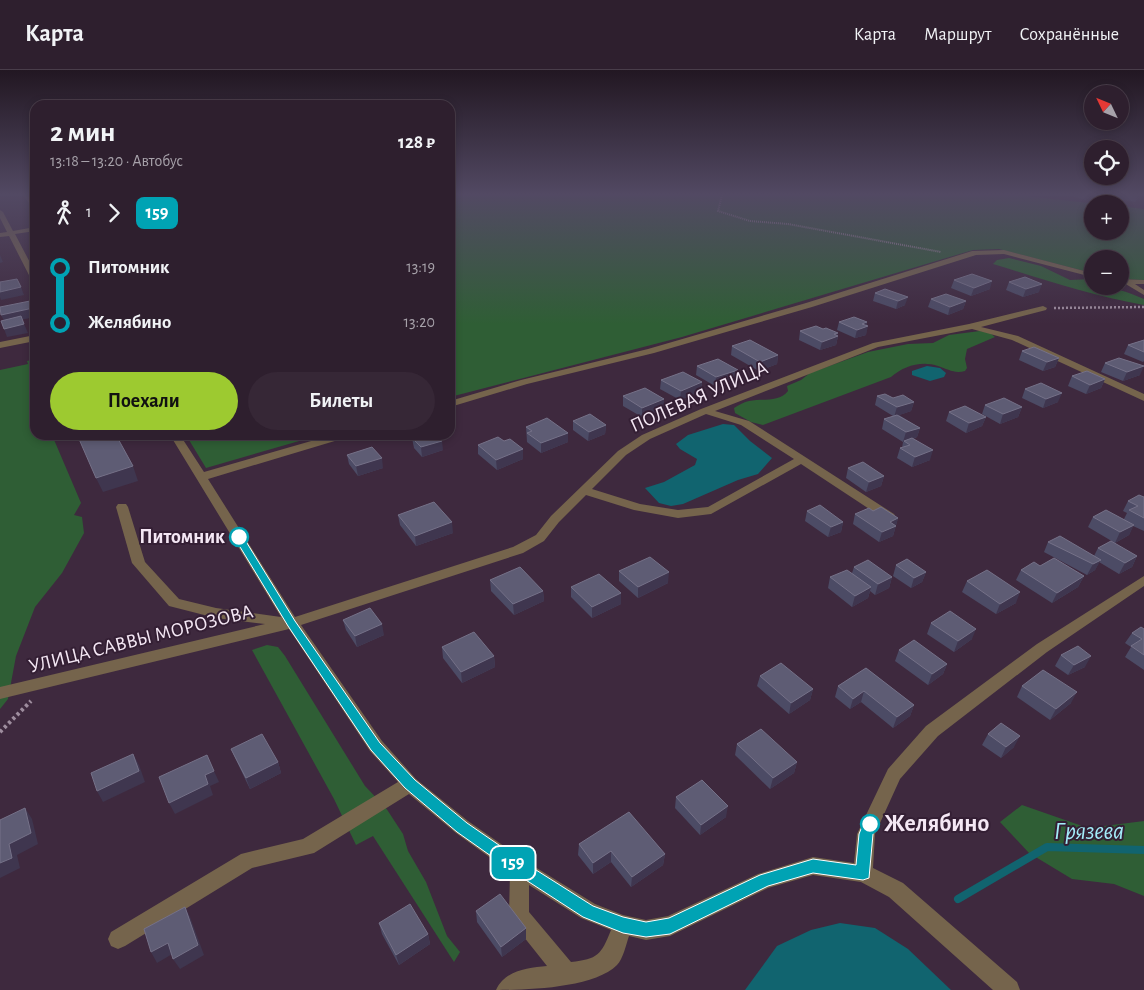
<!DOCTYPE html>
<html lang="ru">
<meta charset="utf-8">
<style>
:root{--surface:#2e1f2e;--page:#362736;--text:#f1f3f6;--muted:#a7a2aa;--line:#493d4a;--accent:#9dca30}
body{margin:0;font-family:"Alegreya Sans",sans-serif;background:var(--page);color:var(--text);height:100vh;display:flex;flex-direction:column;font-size:19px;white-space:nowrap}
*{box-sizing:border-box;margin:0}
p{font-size:16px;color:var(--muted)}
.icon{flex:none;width:28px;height:28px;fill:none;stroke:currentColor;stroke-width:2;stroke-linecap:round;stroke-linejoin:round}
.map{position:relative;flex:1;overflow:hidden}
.drawer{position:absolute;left:30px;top:30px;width:425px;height:340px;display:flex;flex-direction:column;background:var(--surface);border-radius:15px;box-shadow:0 2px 8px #0003,0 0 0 1px var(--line)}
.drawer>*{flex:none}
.badge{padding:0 10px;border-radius:8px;font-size:18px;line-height:32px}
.needle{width:32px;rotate:313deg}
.buttons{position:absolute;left:1084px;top:15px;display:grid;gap:10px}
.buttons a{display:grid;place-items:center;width:45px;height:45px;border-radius:50%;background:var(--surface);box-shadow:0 2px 8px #0003,0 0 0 1px var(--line);font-size:25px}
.map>.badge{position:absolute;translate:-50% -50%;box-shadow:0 0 0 2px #fff}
.legs{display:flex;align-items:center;gap:8px;height:55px;padding:0 20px;font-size:16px}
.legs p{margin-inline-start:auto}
.overview{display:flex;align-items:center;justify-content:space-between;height:85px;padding:0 20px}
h1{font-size:28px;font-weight:700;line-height:38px}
.action{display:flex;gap:10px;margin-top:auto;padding:10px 20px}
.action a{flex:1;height:58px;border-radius:30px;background:var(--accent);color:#111;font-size:20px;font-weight:700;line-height:58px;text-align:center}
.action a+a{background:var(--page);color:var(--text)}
ul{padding:0 20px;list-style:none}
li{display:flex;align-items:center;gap:18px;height:55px;font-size:19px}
li i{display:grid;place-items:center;width:8px;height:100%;margin:0 6px;background:currentColor}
li i::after{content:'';width:12px;height:12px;margin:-6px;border:4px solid;border-radius:50%;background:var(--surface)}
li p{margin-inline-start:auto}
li:first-child i{background:linear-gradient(#0000 50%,currentColor 0)}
li:last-child i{background:linear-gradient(currentColor 50%,#0000 0)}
header{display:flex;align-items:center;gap:30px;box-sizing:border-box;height:70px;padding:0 25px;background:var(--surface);border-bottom:1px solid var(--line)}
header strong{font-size:24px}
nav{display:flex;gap:28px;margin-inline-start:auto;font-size:18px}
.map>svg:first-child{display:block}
</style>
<header>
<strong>Карта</strong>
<nav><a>Карта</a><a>Маршрут</a><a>Сохранённые</a></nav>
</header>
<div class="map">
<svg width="1144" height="920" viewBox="0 0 1144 920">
<rect width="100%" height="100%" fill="#3e293e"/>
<g fill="#2f5e35">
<polygon points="450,125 1016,125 1098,134 1092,134 1092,161 1120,161 1120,136 1144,139 1144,210 1120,209 1120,189 1092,189 1092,203 999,179 973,180 682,267 450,327"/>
<path d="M 1009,188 L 1041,196 L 1070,210 L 1092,209 L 1092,216 C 1111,216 1128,222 1144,229 L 1144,235 C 1092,226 1043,209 993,194 L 997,190 Z"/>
<path d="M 980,261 L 990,263 L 995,267 L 967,279 L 965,289 L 967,298 L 965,301 C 954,304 948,299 938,296 C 922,290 903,296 891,307 L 763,355 L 751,352 L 735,343 L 734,338 C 739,335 744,332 749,331 C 762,328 779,333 788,321 L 787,316 L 801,310 L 810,303 L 868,282 L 908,274 L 933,273 L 949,265 Z"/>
<polygon points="35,289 35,365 52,365 81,433 74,445 82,447 84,463 62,503 35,537 16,586 8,629 0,639 0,300 28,294 27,291"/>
<polygon points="186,365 320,365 206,398"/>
<polygon points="267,575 278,577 285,586 365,716 386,738 403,764 408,781 426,812 447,866 460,882 454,892 373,766 356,775 334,729 252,580"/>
<polygon points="1022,735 1088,758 1144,751 1144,826 1114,814 1072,809 1029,783 1000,752"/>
</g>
<g fill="#11646f">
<polygon points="927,296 940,298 946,303 944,307 930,311 912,305 912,301"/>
<polygon points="723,354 734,355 750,371 772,388 758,404 738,410 683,434 671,436 659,433 645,418 664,412 695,395 697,389 680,379 676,374 688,365"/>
<polygon points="840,853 875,858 908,879 951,920 745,920 777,876 811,860"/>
</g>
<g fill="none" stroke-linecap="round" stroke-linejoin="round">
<polyline stroke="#11646f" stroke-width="8" points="958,829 1047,777 1144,780"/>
<polyline stroke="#9e8d9e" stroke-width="2" stroke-dasharray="1 1" stroke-linecap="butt" points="722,125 718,141 750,151 788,154 941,182"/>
<polyline stroke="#9e8d9e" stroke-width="2.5" stroke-dasharray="2 2" stroke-linecap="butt" points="1054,238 1144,237"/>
<polyline stroke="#9e8d9e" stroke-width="4" stroke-dasharray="3 3" stroke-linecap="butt" points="0,662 31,631"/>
<g fill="#75644c" fill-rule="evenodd">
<polygon points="23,125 29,125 35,134 35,141"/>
<polygon points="0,140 3,142 13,161 35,157 35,161 15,164 35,202 35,211 31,209 9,166 0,167 0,163 7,162 0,148"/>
<polygon points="1004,180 1092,203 1092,207 1004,184 976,185 812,237 654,283 527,314 450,337 450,331 521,310 648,279 806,233 972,181"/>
<polygon points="1120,209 1144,210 1144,214 1135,214 1144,220 1144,225 1124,213 1120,213"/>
<path d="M 1043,236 L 1047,238 L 1046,240 L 981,257 L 1018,266 L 1144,324 L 1144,331 L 1012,270 L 972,259 L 878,277 L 715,341 L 749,351 L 894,444 L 896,447 L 894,450 L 886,450 L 801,394 L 711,444 L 678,448 L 634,440 L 586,425 L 559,452 L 544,471 L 523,483 L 301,555 L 382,671 L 416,709 L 468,751 L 527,792 L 595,834 L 623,845 L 646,850 L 668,846 L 758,804 L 813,787 L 854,793 L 857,764 L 888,699 L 926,656 L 1037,574 L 1144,506 L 1144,516 L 1047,582 L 938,666 L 900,709 L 875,764 L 873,798 L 903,813 L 1017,912 L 1020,920 L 993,920 L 889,827 L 861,812 L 813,805 L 768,818 L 670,866 L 646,870 L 629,866 C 626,875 623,889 617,895 C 594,918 528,920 496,920 C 505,900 528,898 547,896 L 512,852 L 509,845 L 510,802 L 456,763 L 409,724 L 314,783 L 252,798 L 125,876 L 118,879 L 111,876 L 108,869 L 111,862 L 241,784 L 303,769 L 398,712 L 370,681 L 289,559 L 0,629 L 0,617 L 265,554 L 216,548 L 169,536 L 132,493 L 116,437 L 118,434 L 126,434 L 128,437 L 145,492 L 179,529 L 216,538 L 281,547 L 170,365 L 180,365 L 204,402 L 332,365 L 349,365 L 348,367 L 208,409 L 295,547 L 513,477 L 536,465 L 551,446 L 618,381 L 642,365 L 701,339 L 873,273 L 969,254 ZM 706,344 L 741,355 L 794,389 L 708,437 L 678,440 L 640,434 L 592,419 L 626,385 L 650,369 ZM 529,815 L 581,848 L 611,860 C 601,885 598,889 571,892 L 529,842 Z"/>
<polygon points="35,265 35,271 0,278 0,272"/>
</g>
</g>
<g fill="#4c4b65">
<polygon points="1068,125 1092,125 1086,130"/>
<polygon points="1112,125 1139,125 1138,128 1135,132 1111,128"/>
<polygon points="954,210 990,219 971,226 951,218"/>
<polygon points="1009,212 1039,222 1023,227 1006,220"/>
<polygon points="885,219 905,235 896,239 873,231 875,223"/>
<polygon points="931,229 966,231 963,239 948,245 928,237"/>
<polygon points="839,252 867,252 866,265 855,268 837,260"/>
<polygon points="823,259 838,266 836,275 820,280 799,270 800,261"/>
<polygon points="1144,270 1144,291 1143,292 1124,284 1128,275"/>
<polygon points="732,276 778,285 777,294 759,301 731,285"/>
<polygon points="1022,281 1059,288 1055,297 1043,301 1019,290"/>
<polygon points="1105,293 1140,305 1123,311 1101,302"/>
<polygon points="697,296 737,309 715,316 696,305"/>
<polygon points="1072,306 1105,309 1101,318 1086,324 1068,316"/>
<polygon points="661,310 702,312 701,321 680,330 660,319"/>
<polygon points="1025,319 1058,332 1043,338 1022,328"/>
<polygon points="623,326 664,339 642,347 623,336"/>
<polygon points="877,326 914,332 911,341 899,345 920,358 917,367 913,369 930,390 912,397 897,388 900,378 902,378 903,372 882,359 884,349 893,346 875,335"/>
<polygon points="985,335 1022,337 1018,347 1000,354 982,344"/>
<polygon points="949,342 986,347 982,356 966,363 946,351"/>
<polygon points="573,351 606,355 605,364 588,371 573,360"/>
<polygon points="526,357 568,363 568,372 541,383 527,372"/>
<polygon points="412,368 443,380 422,387 414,378"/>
<polygon points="478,375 523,379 523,389 497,400 478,384"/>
<polygon points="347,385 383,398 358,406 349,394"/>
<polygon points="848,398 884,406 881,416 866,422 846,408"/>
<polygon points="1144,427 1144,461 1133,456 1129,465 1115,473 1088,457 1093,447 1124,449 1127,443 1123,441 1128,431"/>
<polygon points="807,441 843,452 841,462 828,467 805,451"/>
<polygon points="873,441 898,448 893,466 879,472 853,454 855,444"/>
<polygon points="398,445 453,463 416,476 400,455"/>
<polygon points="1048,472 1094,486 1098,478 1137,486 1132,497 1119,504 1099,492 1095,500 1087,505 1044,482"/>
<polygon points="896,495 926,502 922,512 911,518 893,506"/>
<polygon points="1040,496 1084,506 1078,517 1052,533 1016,510 1021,500"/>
<polygon points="854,497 892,507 889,518 875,525 870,521 868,528 852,537 828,518 830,507 852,503"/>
<polygon points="619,501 668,513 638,528 619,511"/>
<polygon points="490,510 543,521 544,531 514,545 491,521"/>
<polygon points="967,511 1016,533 996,544 962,522"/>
<polygon points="571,517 621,534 592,548 571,527"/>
<polygon points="343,550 384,565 357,577 346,560"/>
<polygon points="931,553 972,569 954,582 927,564"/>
<polygon points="1144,559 1144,600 1125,587 1131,577 1125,573 1132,563"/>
<polygon points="442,577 494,586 495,597 462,613 443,588"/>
<polygon points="899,580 947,594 943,604 928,615 895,591"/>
<polygon points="1061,585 1085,597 1068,605 1055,596"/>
<polygon points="866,598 914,635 910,646 893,658 861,632 850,639 835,627 838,616"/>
<polygon points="760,606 813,619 810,630 789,644 757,616"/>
<polygon points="1022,616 1071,633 1050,650 1017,627"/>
<polygon points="988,664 1014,677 1001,688 982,675"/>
<polygon points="737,674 797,692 794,703 770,719 735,685"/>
<polygon points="231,679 278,692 281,703 250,719 236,690"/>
<polygon points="676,727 726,747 700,765 675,738"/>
<polygon points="579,774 665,784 663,795 631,817 611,792 593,804 578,785"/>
<polygon points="476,841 526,869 502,887 477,852"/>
<polygon points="379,853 428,864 430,874 399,895 382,864"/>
</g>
<g fill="#3f364f">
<polygon points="1088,125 1092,125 1086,130"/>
<polygon points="1138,125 1139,125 1138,128 1135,132"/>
<polygon points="0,185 3,192 0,193"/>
<polygon points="992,211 990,219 971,226 974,218"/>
<polygon points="1042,214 1039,222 1023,227 1026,219"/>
<polygon points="21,217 24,225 1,230 0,227 0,222"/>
<polygon points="908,227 905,235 896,239 898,231"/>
<polygon points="966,231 963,239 948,245 950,237"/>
<polygon points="33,238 35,242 35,247 5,253 1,245"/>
<polygon points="867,252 866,257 868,256 866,265 855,268 857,260 862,254"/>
<polygon points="24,254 28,263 7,267 4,259"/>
<polygon points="838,263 837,267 838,266 836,275 820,280 822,272 834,264"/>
<polygon points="778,285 777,294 759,301 760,292"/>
<polygon points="1059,288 1055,297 1043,301 1047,292"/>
<polygon points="1144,296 1140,305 1123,311 1127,302"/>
<polygon points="738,300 737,309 715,316 716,307"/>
<polygon points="1105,309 1101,318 1086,324 1090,315"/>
<polygon points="702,312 701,321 680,330 681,321"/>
<polygon points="1062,323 1058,332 1043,338 1046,329"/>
<polygon points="664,329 664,339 642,347 642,338"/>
<polygon points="914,332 911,341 894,347 897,337"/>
<polygon points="1022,337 1018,347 1000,354 1003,344"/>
<polygon points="986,347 982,356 966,363 969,353"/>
<polygon points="606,355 605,364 588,371 589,362"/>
<polygon points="920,358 917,367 903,372 906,362"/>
<polygon points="568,363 568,372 541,383 541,373"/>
<polygon points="442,371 443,380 422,387 421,377"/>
<polygon points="523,379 523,389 497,400 496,390"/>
<polygon points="933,380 930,390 912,397 915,387"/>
<polygon points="382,388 383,398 358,406 356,396"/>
<polygon points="133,396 138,411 103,422 96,408"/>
<polygon points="884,406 881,416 866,422 869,412"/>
<polygon points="898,448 893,466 879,472 882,462 890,452"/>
<polygon points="452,452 453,463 416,476 415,466"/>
<polygon points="843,452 841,462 828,467 831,457"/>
<polygon points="1134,455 1129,465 1115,473 1120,462"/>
<polygon points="1137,486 1132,497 1119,504 1125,493"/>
<polygon points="1101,490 1095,500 1087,505 1093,494"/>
<polygon points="669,502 668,513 638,528 638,517"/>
<polygon points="926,502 922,512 911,518 914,508"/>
<polygon points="1084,506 1078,517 1052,533 1057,523"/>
<polygon points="892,507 889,518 875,525 878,514"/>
<polygon points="871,517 868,528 852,537 855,526"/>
<polygon points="543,521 544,531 514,545 513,534"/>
<polygon points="1020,522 1016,533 996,544 1000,534"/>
<polygon points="621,523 621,534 592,548 592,537"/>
<polygon points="382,554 384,565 357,577 355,566"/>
<polygon points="976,559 972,569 954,582 958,571"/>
<polygon points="494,586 495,597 462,613 461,602"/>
<polygon points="1091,586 1085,597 1068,605 1074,595"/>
<polygon points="947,594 943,604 928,615 932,604"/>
<polygon points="813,619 810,630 789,644 791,633"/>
<polygon points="864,621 861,632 850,639 853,629"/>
<polygon points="1077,622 1071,633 1050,650 1056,639"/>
<polygon points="914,635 910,646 893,658 897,647"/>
<polygon points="1020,666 1014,677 1001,688 1006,677"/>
<polygon points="133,684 139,695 145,712 103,732 97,721"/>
<polygon points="278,692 281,703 250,719 246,708"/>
<polygon points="797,692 794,703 770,719 773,708"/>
<polygon points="214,701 219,712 210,716 213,725 175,744 169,733 205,705"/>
<polygon points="728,736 726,747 700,765 701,755"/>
<polygon points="25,738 32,749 38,774 17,785 20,798 0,808 0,793"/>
<polygon points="611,781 611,792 593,804 593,793"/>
<polygon points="665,784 663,795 631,817 632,807"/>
<polygon points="185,837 190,847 204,885 180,899 173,889"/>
<polygon points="526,858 526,869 502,887 501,877"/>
<polygon points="428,864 430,874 399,895 396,885"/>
<polygon points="168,873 174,883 157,893 151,882"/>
</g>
<g fill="#5e5c74" stroke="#757188">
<polygon points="972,204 992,211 974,218 954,210"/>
<polygon points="1025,207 1042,214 1026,219 1009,212"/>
<polygon points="17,209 21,217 0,222 0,212"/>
<polygon points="885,219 908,227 898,231 875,223"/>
<polygon points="946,224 966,231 950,237 931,229"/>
<polygon points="30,231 33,238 1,245 0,237"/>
<polygon points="21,246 24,254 4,259 1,251"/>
<polygon points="854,247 867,252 862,254 868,256 857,260 839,252"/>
<polygon points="816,256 823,259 826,258 838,263 834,264 838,266 822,272 800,261"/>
<polygon points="750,270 778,285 760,292 732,276"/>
<polygon points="1144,270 1144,282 1128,275"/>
<polygon points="1034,277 1059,288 1047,292 1022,281"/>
<polygon points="1119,288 1144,296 1127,302 1105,293"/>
<polygon points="718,289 738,300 716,307 697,296"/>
<polygon points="1087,301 1105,309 1090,315 1072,306"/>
<polygon points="683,302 702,312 681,321 661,310"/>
<polygon points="1041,313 1062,323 1046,329 1025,319"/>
<polygon points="645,318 664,329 642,338 623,326"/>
<polygon points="885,324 893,328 903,325 914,332 897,337 877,326"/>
<polygon points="1004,328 1022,337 1003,344 985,335"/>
<polygon points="965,336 986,347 969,353 949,342"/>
<polygon points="590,344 606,355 589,362 573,351"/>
<polygon points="897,345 920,358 906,362 884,349"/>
<polygon points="547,348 568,363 541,373 527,363 532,361 526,357"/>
<polygon points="91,365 116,365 133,396 96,408 79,369"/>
<polygon points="423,365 436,365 442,371 421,377 412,368"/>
<polygon points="498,367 504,371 510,369 523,379 496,390 478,375"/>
<polygon points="912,368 933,380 915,387 900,378 910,375 904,371"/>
<polygon points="372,377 382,388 356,396 347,385"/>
<polygon points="863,392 884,406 869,412 848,398"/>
<polygon points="1139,425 1144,427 1144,448 1129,440 1138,436 1128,431"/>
<polygon points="434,432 452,452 415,466 398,445"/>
<polygon points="820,435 843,452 831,457 807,441"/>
<polygon points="881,437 898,448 890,452 896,456 882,462 855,444 869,438 873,441"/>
<polygon points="1106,440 1134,455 1120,462 1093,447"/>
<polygon points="1060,466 1101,490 1093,494 1048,472"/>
<polygon points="1111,471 1137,486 1125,493 1098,478"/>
<polygon points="650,487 669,502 638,517 619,501"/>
<polygon points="1054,488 1084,506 1057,523 1021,500 1034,492 1040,496"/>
<polygon points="907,489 926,502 914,508 896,495"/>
<polygon points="868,490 892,507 878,514 854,497"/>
<polygon points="520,497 543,521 513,534 490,510"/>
<polygon points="847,500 871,517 855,526 830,507"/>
<polygon points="987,500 1020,522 1000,534 967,511"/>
<polygon points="599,504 621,523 592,537 571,517"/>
<polygon points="370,538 382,554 355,566 343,550"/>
<polygon points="950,541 976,559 958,571 931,553"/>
<polygon points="1141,557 1144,559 1144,585 1131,576 1142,569 1132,563"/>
<polygon points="474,562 494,586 461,602 442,577"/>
<polygon points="914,570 947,594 932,604 899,580"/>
<polygon points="1078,576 1091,586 1074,595 1061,585"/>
<polygon points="781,593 813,619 791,633 760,606"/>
<polygon points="866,598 914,635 897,647 864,621 853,629 838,616"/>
<polygon points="1043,600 1077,622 1056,639 1022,616"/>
<polygon points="1001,653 1020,666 1006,677 988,664"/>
<polygon points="761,659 797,692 773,708 737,674"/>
<polygon points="262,664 278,692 246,708 231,679"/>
<polygon points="133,684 139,701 97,721 91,703"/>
<polygon points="207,685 214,701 205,705 208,714 169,733 159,707"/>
<polygon points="702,710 728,736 701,755 676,727"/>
<polygon points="25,738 31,763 9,774 12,788 0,793 0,750"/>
<polygon points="629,742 665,784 632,807 611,781 593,793 579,774"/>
<polygon points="500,824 526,858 501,877 476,841"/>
<polygon points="410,834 428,864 396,885 379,853"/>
<polygon points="185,837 198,875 173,889 168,873 151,882 144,859"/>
</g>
<linearGradient id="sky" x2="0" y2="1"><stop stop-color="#221722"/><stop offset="0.49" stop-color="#524963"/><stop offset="1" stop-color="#524963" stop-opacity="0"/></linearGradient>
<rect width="1144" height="254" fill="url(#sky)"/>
<polygon fill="#00a3b4" stroke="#fff" points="239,464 242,465 295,551 380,673 415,710 467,753 525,793 593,836 623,847 646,852 669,848 760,805 813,789 856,795 859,764 865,749 870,748 875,749 877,754 873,764 869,808 863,810 813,803 768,816 670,864 646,867 623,863 583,847 515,803 457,762 405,718 371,680 288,556 234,467"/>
<g fill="#fff" stroke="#00a3b4" stroke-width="2.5">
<circle cx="239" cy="467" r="9"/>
<circle cx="870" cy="754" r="9"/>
</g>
<g text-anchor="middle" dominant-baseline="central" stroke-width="4" stroke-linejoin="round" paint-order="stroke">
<g font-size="20" fill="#f4e7f4" stroke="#341f34">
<text transform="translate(699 327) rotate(-24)">ПОЛЕВАЯ УЛИЦА</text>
<text transform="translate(141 569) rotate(-14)">УЛИЦА САВВЫ МОРОЗОВА</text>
</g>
<g font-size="20" font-weight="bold" fill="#f4e7f4" stroke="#341f34" text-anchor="end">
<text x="225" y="467">Питомник</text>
</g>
<g font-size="24" font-weight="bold" fill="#f4e7f4" stroke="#341f34" text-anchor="start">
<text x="884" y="754">Желябино</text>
</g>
<g font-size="25" font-style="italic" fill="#a3ecf8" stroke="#341f34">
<text x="1089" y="761">Грязева</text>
</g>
</g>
</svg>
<div class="buttons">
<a><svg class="needle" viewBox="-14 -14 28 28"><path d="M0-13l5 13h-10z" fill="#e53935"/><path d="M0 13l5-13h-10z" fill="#a7a2aa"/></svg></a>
<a><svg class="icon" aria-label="locate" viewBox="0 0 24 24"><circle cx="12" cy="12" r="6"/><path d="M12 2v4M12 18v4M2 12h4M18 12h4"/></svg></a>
<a>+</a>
<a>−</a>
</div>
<b class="badge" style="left:513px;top:793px;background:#00a3b4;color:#fff">159</b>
<section class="drawer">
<div class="overview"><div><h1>2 мин</h1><p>13:18 – 13:20 · Автобус</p></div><b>128 ₽</b></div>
<div class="legs"><svg class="icon" aria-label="walk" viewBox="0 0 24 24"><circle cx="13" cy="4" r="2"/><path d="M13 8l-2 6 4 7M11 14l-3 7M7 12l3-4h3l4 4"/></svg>1<svg class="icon" aria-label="forward" viewBox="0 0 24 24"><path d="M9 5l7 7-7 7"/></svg><b class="badge" style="background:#00a3b4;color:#fff">159</b></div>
<ul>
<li><i style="color:#00a3b4"></i><b>Питомник</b><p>13:19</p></li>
<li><i style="color:#00a3b4"></i><b>Желябино</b><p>13:20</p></li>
</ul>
<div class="action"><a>Поехали</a><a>Билеты</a></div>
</section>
</div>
